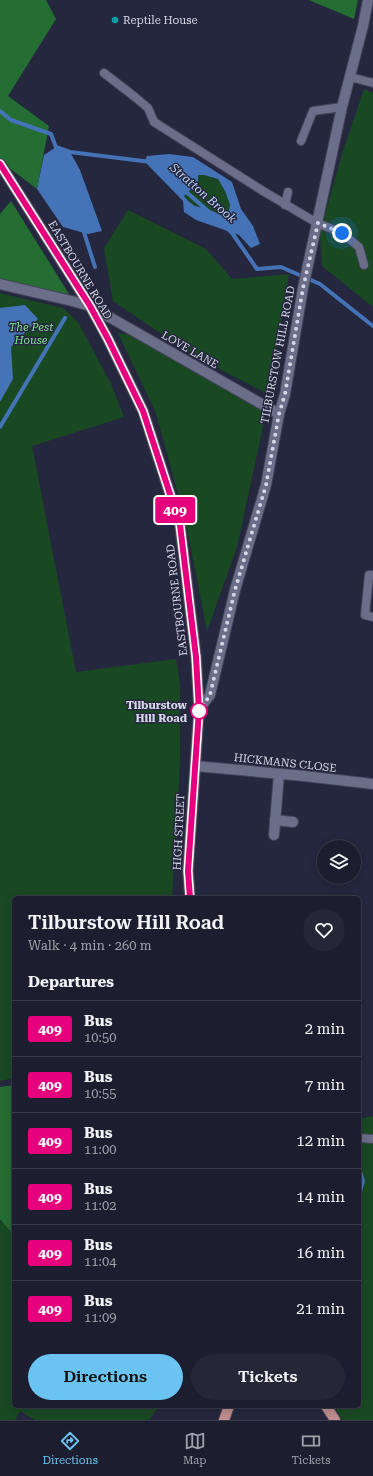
<!DOCTYPE html>
<meta charset="utf-8">
<style>
:root{--surface:#1c1d2e;--page:#252636;--text:#f1f3f6;--muted:#a0a2aa;--line:#3a3b4a;--accent:#6ac3f1}
body{margin:0;font-family:"Roboto Serif",serif;background:var(--page);color:var(--text);height:100vh;display:flex;flex-direction:column;font-size:15px;white-space:nowrap}
*{box-sizing:border-box;margin:0}
p{font-size:13px;color:var(--muted)}
.icon{flex:none;width:22px;height:22px;fill:none;stroke:currentColor;stroke-width:2;stroke-linecap:round;stroke-linejoin:round}
.map{position:relative;flex:1;overflow:hidden}
.drawer{position:absolute;left:12px;top:896px;width:349px;height:512px;display:flex;flex-direction:column;background:var(--surface);border-radius:6px;box-shadow:0 2px 10px #0003,0 0 0 1px var(--line)}
.drawer>*{flex:none}
.badge{padding:0 8px;border-radius:3px;font-size:14px;line-height:26px}
.tools{position:absolute;left:317px;top:840px;display:grid;gap:8px}
.tools a{display:grid;place-items:center;width:44px;height:44px;border-radius:50%;background:var(--surface);box-shadow:0 2px 10px #0003,0 0 0 1px var(--line);font-size:20px}
.you{position:absolute;width:20px;height:20px;margin:-10px;border:3px solid #fff;border-radius:50%;background:#1a73e8;box-shadow:0 0 0 6px #1a73e833}
.map>.badge{position:absolute;translate:-50% -50%;box-shadow:0 0 0 2px #fff}
h2{padding:0 16px;font-size:15px;line-height:36px}
.round{display:grid;place-items:center;flex:none;width:42px;height:42px;border-radius:21px;background:var(--page)}
.overview{display:flex;align-items:center;justify-content:space-between;height:68px;padding:0 16px}
h1{font-size:19px;font-weight:600;line-height:30px}
.action{display:flex;gap:8px;margin-top:auto;padding:8px 16px}
.action a{flex:1;height:46px;border-radius:24px;background:var(--accent);color:#111;font-size:16px;font-weight:600;line-height:46px;text-align:center}
.action a+a{background:var(--page);color:var(--text)}
ul{padding:0;list-style:none}
li{display:flex;align-items:center;gap:12px;height:56px;padding:0 16px;border-top:1px solid var(--line)}
li div{flex:1}
li b{display:block;font-size:15px}
li em{font-style:normal}
li .badge{min-width:44px;font-weight:700;text-align:center}
.dock{display:flex;justify-content:space-around;align-items:center;height:56px;border-top:1px solid var(--line);background:var(--surface);font-size:11px;color:var(--muted)}
.dock a{display:grid;justify-items:center;gap:2px}
.dock .on{color:var(--accent)}
.map>svg:first-child{display:block}
</style>
<div class="map">
<svg width="373" height="1420" viewBox="0 0 373 1420">
<rect width="100%" height="100%" fill="#25273e"/>
<g fill="#194923">
<polygon points="364,89 373,93 373,307 322,266 320,234 341,157"/>
<polygon points="197,175 204,175 218,179 225,191 230,205 228,215 221,215 208,209 195,206 188,201 184,196 198,182"/>
<polygon points="128,210 206,249 232,279 289,274 270,395 194,356 113,301 104,248"/>
<polygon points="0,293 63,308 78,322 111,384 124,417 32,446 76,672 176,659 180,684 180,764 172,898 14,898 14,1078 0,1081"/>
<polygon points="118,333 130,335 266,413 237,547 207,631 186,523 156,413"/>
<polygon points="373,1116 373,1420 342,1420 334,1406 359,1406 359,1119"/>
<polygon points="0,1117 14,1218 12,1225 14,1280 14,1406 159,1406 149,1420 35,1420 20,1411 15,1420 0,1420"/>
</g>
<g fill="#246e34">
<polygon points="0,0 46,0 56,19 8,96 49,126 37,189 0,161"/>
<polygon points="309,0 358,0 354,19"/>
<polygon points="11,201 69,294 0,287 0,214"/>
<polygon points="14,1085 14,1235 0,1219 0,1087"/>
</g>
<g fill="#4474b7" fill-rule="evenodd">
<polygon points="56,147 70,152 80,170 102,231 88,234 63,227 37,189 44,155"/>
<path d="M 169,154 L 193,157 L 232,182 L 241,209 L 253,226 L 260,244 L 251,248 L 239,235 L 196,220 L 184,212 L 183,201 L 147,164 L 145,161 L 147,156 ZM 198,175 L 204,175 L 218,179 L 225,191 L 230,205 L 228,215 L 221,215 L 208,209 L 195,206 L 188,201 L 184,196 L 198,182 Z"/>
<polygon points="25,305 38,319 11,347 13,379 0,402 0,308"/>
<polygon points="359,1161 365,1181 359,1203"/>
</g>
<g fill="none" stroke-linecap="round" stroke-linejoin="round">
<g stroke="#4474b7" stroke-width="4">
<polyline points="0,111 11,120 51,134 57,150"/>
<polyline points="56,147 70,152 151,162"/>
<polyline points="183,189 208,211"/>
<polyline points="83,229 95,267"/>
<polyline points="228,229 232,233 257,269 281,267 320,284 373,326"/>
<polyline points="0,427 65,318"/>
</g>
<g stroke="#424357" stroke-width="10">
<g id="service">
<polyline points="104,73 135,97 148,108 154,122 263,191 317,223 342,233 359,247 364,265"/>
<polyline points="350,77 373,83"/>
<polyline points="301,141 313,111 342,107"/>
<polyline points="285,205 288,192"/>
<polyline points="373,575 369,575 365,615 373,617"/>
<polyline points="359,1138 373,1139"/>
</g>
</g>
<g stroke="#424357" stroke-width="12">
<g id="minor">
<polyline points="0,284 72,301 90,306 279,414"/>
<polyline points="199,709 210,695 235,590 266,485 279,414 285,394 303,288 342,107 363,26 368,0"/>
<polyline points="195,766 304,776 373,784"/>
<polyline points="275,820 293,822"/>
<polyline points="274,835 279,774"/>
</g>
</g>
<g stroke="#424357" stroke-width="12">
<polyline id="secondary" points="0,164 90,306 108,339 143,411 180,525 196,657 199,709 188,871 190,898"/>
</g>
<g stroke="#424357" stroke-width="12">
<g id="primary">
<polyline points="326,1406 335,1420"/>
<polyline points="224,1420 229,1406"/>
</g>
</g>
<use href="#service" stroke="#6b6e89" stroke-width="8"/>
<use href="#minor" stroke="#6b6e89" stroke-width="10"/>
<use href="#secondary" stroke="#957d8b" stroke-width="10"/>
<use href="#primary" stroke="#c08d8e" stroke-width="10"/>
</g>
<g fill="none" stroke-linecap="round" stroke-linejoin="round">
<g stroke="#fff" stroke-width="9">
<polyline id="line" points="0,164 90,306 108,339 143,411 180,525 196,657 199,710 188,871 190,898"/>
</g>
<use href="#line" stroke="#e6007e" stroke-width="6"/>
<polyline stroke="#d5d7e7" stroke-width="4" stroke-dasharray="0 7.2" points="199,711 210,695 235,590 266,485 279,414 285,394 303,288 318,223 342,233"/>
</g>
<circle fill="#0f9aa8" stroke="#25273e" stroke-width="1.5" cx="115" cy="20" r="4"/>
<circle fill="#fff" stroke="#e6007e" stroke-width="2" cx="199" cy="711" r="8"/>
<g text-anchor="middle" dominant-baseline="central" stroke-width="3" stroke-linejoin="round" paint-order="stroke">
<g font-size="11" fill="#d5d7e7" stroke="#25273e" text-anchor="start">
<text x="123" y="20">Reptile House</text>
</g>
<g font-size="11" fill="#d5d7e7" stroke="#25273e">
<text transform="translate(80 270) rotate(59)">EASTBOURNE ROAD</text>
<text transform="translate(190 350) rotate(30)">LOVE LANE</text>
<text transform="translate(278 355) rotate(-79)">TILBURSTOW HILL ROAD</text>
<text transform="translate(177 600) rotate(-97)">EASTBOURNE ROAD</text>
<text transform="translate(285 763) rotate(6)">HICKMANS CLOSE</text>
<text transform="translate(179 832) rotate(-87)">HIGH STREET</text>
</g>
<g font-size="11" font-style="italic" fill="#83e492" stroke="#25273e">
<text x="31" y="327">The Pest<tspan x="31" dy="13">House</tspan></text>
</g>
<g font-size="11" font-weight="bold" fill="#d5d7e7" stroke="#25273e" text-anchor="end">
<text x="187" y="705">Tilburstow<tspan x="187" dy="13">Hill Road</tspan></text>
</g>
<g font-size="12" font-style="italic" fill="#b8d2f7" stroke="#25273e">
<text transform="translate(203 193) rotate(41)">Stratton Brook</text>
</g>
</g>
</svg>
<div class="tools">
<a><svg class="icon" aria-label="layers" viewBox="0 0 24 24"><path d="M12 4l9 5-9 5-9-5zM3 14l9 5 9-5"/></svg></a>
</div>
<div class="you" style="left:342px;top:233px"></div>
<b class="badge" style="left:175px;top:510px;background:#e6007e;color:#fff">409</b>
<section class="drawer">
<div class="overview"><div><h1>Tilburstow Hill Road</h1><p>Walk · 4 min · 260 m</p></div><a class="round"><svg class="icon" aria-label="heart" viewBox="0 0 24 24"><path d="M12 20l-8-8c-3-5 5-10 8-4 3-6 11-1 8 4z"/></svg></a></div>
<h2>Departures</h2>
<ul>
<li><span class="badge" style="background:#e6007e;color:#fff">409</span><div><b>Bus</b><p>10:50</p></div><em>2 min</em></li>
<li><span class="badge" style="background:#e6007e;color:#fff">409</span><div><b>Bus</b><p>10:55</p></div><em>7 min</em></li>
<li><span class="badge" style="background:#e6007e;color:#fff">409</span><div><b>Bus</b><p>11:00</p></div><em>12 min</em></li>
<li><span class="badge" style="background:#e6007e;color:#fff">409</span><div><b>Bus</b><p>11:02</p></div><em>14 min</em></li>
<li><span class="badge" style="background:#e6007e;color:#fff">409</span><div><b>Bus</b><p>11:04</p></div><em>16 min</em></li>
<li><span class="badge" style="background:#e6007e;color:#fff">409</span><div><b>Bus</b><p>11:09</p></div><em>21 min</em></li>
</ul>
<div class="action"><a>Directions</a><a>Tickets</a></div>
</section>
</div>
<nav class="dock">
<a class="on"><svg class="icon" aria-label="directions" viewBox="0 0 24 24"><path d="M12 3l9 9-9 9-9-9zM9 14v-3h6M13 9l2 2-2 2"/></svg>Directions</a>
<a><svg class="icon" aria-label="map" viewBox="0 0 24 24"><path d="M3 6l6-2 6 2 6-2v14l-6 2-6-2-6 2zM9 4v14M15 6v14"/></svg>Map</a>
<a><svg class="icon" aria-label="tickets" viewBox="0 0 24 24"><path d="M3 7h18v10H3zM15 7v10"/></svg>Tickets</a>
</nav>
